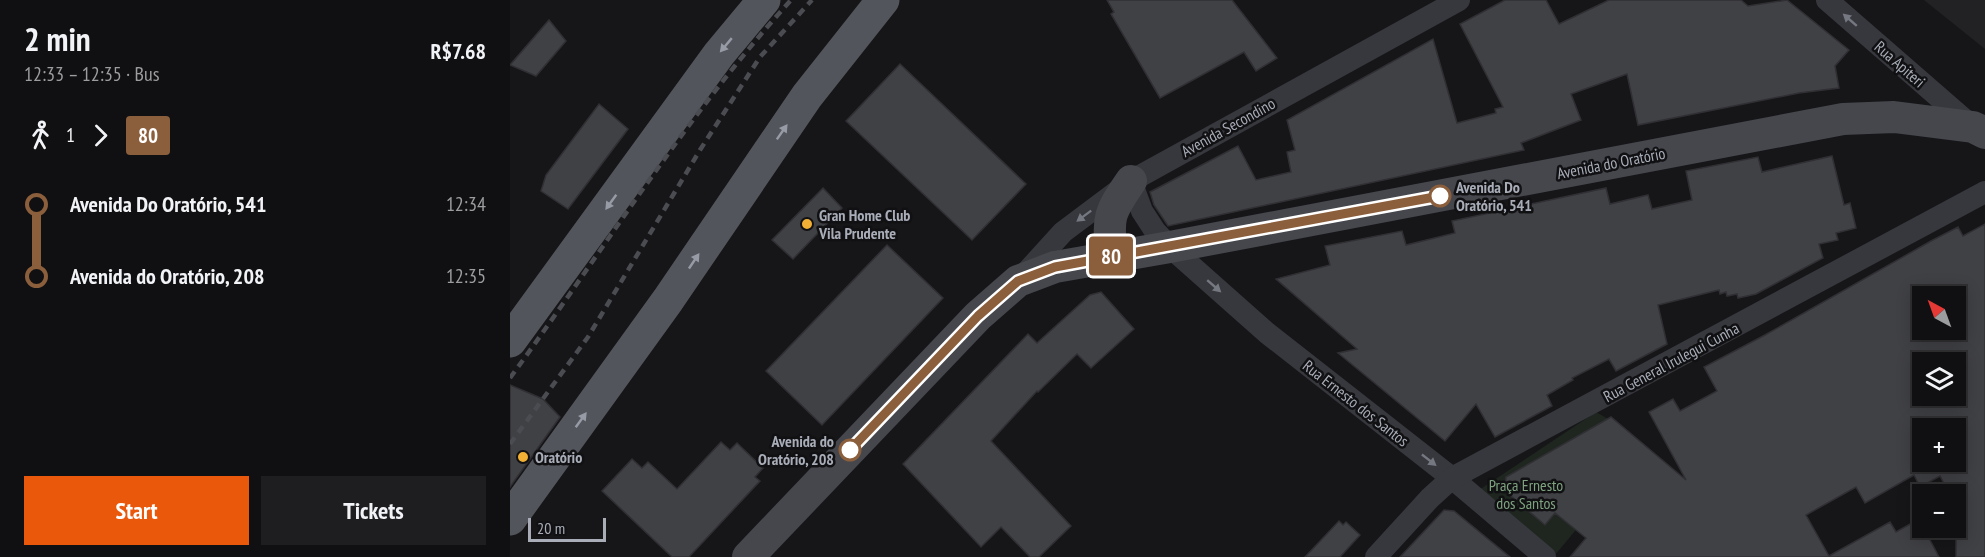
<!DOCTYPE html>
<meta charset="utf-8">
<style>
:root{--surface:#101012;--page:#1e1e20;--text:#f1f3f6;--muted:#9c9d9f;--line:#303032;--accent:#ea580c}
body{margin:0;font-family:"PT Sans Narrow",sans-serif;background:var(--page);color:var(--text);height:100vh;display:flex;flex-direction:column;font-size:22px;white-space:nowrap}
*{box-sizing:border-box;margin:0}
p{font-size:20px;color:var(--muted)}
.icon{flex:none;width:33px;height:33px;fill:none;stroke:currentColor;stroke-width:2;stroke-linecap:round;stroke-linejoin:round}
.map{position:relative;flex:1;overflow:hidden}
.panel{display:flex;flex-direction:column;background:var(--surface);width:510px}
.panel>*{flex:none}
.badge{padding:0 12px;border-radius:4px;font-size:21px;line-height:39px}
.needle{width:39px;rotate:319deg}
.tools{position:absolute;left:1402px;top:286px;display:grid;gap:12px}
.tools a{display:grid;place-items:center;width:54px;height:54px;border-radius:0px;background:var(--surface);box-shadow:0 3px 15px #0003,0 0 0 2px var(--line);font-size:30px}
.scale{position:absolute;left:18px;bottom:15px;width:78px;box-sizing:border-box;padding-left:6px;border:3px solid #a8adb8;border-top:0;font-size:16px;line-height:21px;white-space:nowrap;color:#a8adb8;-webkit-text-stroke:4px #111113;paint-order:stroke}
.map>.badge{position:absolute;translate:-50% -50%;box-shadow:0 0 0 3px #fff}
.legs{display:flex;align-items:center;gap:9px;height:66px;padding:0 24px;font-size:20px}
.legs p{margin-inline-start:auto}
.headline{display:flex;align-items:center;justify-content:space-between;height:102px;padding:0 24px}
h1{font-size:33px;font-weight:600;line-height:45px}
.cta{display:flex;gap:12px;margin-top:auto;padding:12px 24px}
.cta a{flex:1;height:69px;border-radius:0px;background:var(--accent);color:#fff;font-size:24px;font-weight:600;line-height:69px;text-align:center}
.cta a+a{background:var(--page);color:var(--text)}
ul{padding:0 24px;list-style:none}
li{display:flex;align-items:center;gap:21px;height:72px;font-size:22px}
li i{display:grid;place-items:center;width:9px;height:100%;margin:0 8px;background:currentColor}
li i::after{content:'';width:15px;height:15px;margin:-8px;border:4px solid;border-radius:50%;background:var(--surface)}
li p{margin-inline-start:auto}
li:first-child i{background:linear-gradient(#0000 50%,currentColor 0)}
li:last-child i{background:linear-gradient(currentColor 50%,#0000 0)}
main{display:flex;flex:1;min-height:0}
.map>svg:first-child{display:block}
</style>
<main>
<section class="panel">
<div class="headline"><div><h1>2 min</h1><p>12:33 – 12:35 · Bus</p></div><b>R$7.68</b></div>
<div class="legs"><svg class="icon" aria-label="walk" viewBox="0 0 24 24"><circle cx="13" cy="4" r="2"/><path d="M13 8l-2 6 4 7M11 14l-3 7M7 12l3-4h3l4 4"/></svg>1<svg class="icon" aria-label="forward" viewBox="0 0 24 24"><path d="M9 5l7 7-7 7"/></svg><b class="badge" style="background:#8b5e3c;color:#fff">80</b></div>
<ul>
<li><i style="color:#8b5e3c"></i><b>Avenida Do Oratório, 541</b><p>12:34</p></li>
<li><i style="color:#8b5e3c"></i><b>Avenida do Oratório, 208</b><p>12:35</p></li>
</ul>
<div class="cta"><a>Start</a><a>Tickets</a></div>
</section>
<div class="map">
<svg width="1475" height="557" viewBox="0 0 1475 557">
<rect width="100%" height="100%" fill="#161618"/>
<polygon fill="#222225" points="1414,0 1475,0 1475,49"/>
<polygon fill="#1e261f" points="1086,412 1110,426 1070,525 1045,555 966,492"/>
<g fill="#404145" stroke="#303034" stroke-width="1.5" fill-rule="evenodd">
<polygon points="597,0 722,0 767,58 746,71 734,52 650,98 601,14 604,12"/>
<polygon points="995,0 1036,0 1049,24 1099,0 1231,0 1238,6 1277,0 1339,50 1325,66 1329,88 1289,93 1128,125 1117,74 1061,94 1071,120 1011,143 1014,150 658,226 644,205 640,192 728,146 746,180 781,172 777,152 785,150 777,120 923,39 947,123 986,113 985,109 993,107 950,24"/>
<polygon points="39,20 56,41 26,76 0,65"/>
<polygon points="390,64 516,184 462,240 336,121"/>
<polygon points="89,104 118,129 58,209 31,191 36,175"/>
<polygon points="1322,156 1334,205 1340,203 1346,228 1326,233 1328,240 1309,244 1313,258 1246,294 1228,298 1227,294 1217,296 1216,292 1210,294 1209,290 1148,305 1157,344 1106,371 1099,359 1062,378 1063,380 1037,395 1042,406 985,437 966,404 935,441 828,353 847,349 766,279 820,265 815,246 892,231 896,245 945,233 942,221 1096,188 1100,204 1138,195 1142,209 1182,200 1176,171 1248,157 1252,172"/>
<polygon points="313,188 332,208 283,259 262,240"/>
<path d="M 1475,224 L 1475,557 L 1446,557 L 1446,495 L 1440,495 L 1430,476 L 1410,487 L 1404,475 L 1355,503 L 1346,487 L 1296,515 L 1319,556 L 1380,522 L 1386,532 L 1409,519 L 1429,557 L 1060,557 L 1076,538 L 1045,513 L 1035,525 L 995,491 L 996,477 L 1101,417 L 1176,480 L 1139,412 L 1163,399 L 1170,411 L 1207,391 L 1194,367 L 1255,335 L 1421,241 L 1448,227 L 1453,236 ZM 1413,297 L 1446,297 L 1446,330 L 1413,330 ZM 1413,363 L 1446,363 L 1446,396 L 1413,396 ZM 1413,429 L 1446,429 L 1446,462 L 1413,462 Z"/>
<polygon points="377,245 433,298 312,425 256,371"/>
<polygon points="591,292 624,329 581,368 567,354 528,392 527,391 481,441 561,526 529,557 520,557 491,527 471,547 393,464 518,334 527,343 580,295"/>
<polygon points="0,385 33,399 50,417 0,487"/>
<polygon points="211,442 220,450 227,443 253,468 245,477 250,481 179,557 162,557 92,491 122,459 132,468 138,462 167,489"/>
<polygon points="934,510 944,511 1000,557 890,557"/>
<polygon points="829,521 833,525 836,522 850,535 830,557 795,557"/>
</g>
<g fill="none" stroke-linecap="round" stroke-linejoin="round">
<g stroke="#37383d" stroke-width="22">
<polyline points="1317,0 1463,127"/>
<polyline points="621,181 632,211 645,231 660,247 757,333 942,478 1035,557"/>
<polyline points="512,277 553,232 621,181 949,0"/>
<polyline points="866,557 920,498 942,478 1475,192"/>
</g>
<g stroke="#45474d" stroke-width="32">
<path d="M 602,256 C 597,217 599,213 621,181"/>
<polyline points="238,557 468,316 508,281 545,267 660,247 1333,119 1384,117 1463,127 1475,133"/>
</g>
<g stroke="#53555c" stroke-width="33">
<polyline points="0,341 209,54 254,0"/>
<polyline points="0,519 158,300 297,96 373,0"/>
</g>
<g stroke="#4a4c52" stroke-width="4.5" stroke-dasharray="8 6" stroke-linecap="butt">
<path d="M 0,378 C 93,251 175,117 281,0"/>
<polyline points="0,444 78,337 190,150 250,57 302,0"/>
</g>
</g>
<defs><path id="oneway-solid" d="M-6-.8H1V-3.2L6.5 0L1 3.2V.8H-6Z" transform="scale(1.5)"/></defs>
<g fill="#757881">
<use href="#oneway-solid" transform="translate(1340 20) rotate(-139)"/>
<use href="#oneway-solid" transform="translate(574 216) rotate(143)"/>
<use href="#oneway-solid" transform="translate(704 286) rotate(41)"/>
<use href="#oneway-solid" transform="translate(919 460) rotate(38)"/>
</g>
<g fill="#979ba6">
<use href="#oneway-solid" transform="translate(216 45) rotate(130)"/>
<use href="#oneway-solid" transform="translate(272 132) rotate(-55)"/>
<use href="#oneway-solid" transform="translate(101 202) rotate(126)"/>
<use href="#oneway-solid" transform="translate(184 261) rotate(-56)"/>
<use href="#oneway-solid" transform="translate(71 420) rotate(-54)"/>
</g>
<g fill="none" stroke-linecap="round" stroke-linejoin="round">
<g stroke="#fff" stroke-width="14">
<polyline id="line-1" points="340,450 468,316 508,281 545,267 930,196"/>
</g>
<use href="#line-1" stroke="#8b5e3c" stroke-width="9"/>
</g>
<g fill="#fff" stroke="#8b5e3c" stroke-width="3">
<circle cx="930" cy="196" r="10"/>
<circle cx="340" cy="450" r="10"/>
</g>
<g fill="#f2b134" stroke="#111113" stroke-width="2">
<circle cx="297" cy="224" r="6"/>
<circle cx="13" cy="457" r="6"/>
</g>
<g text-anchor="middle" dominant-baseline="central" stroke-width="5" stroke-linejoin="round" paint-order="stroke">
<g font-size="16" fill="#a8adb8" stroke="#111113">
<text transform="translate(1390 64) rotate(41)">Rua Apiteri</text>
<text transform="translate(718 127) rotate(-29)">Avenida Secondino</text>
<text transform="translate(1101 163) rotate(-11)">Avenida do Oratório</text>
<text transform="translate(1161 362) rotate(-28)">Rua General Irulegui Cunha</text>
<text transform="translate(846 403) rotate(38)">Rua Ernesto dos Santos</text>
</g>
<g font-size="16" font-weight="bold" fill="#a8adb8" stroke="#111113" text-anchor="start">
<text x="946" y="187">Avenida Do<tspan x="946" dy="18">Oratório, 541</tspan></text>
<text x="324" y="441" text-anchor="end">Avenida do<tspan x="324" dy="18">Oratório, 208</tspan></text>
</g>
<g font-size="16" font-weight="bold" fill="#a8adb8" stroke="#111113" text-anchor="start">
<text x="309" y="215">Gran Home Club<tspan x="309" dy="18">Vila Prudente</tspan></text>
<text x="25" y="457">Oratório</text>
</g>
<g font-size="16" fill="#7fa381" stroke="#111113">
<text x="1016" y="485">Praça Ernesto<tspan x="1016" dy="18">dos Santos</tspan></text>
</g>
</g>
</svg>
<div class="tools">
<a><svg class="needle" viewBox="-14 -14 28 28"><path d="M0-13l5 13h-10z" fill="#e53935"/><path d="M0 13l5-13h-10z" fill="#9c9d9f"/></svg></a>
<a><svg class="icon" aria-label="layers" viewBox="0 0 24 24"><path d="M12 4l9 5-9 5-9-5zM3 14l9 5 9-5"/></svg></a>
<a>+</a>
<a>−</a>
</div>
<div class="scale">20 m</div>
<b class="badge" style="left:601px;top:256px;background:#8b5e3c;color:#fff">80</b>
</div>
</main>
